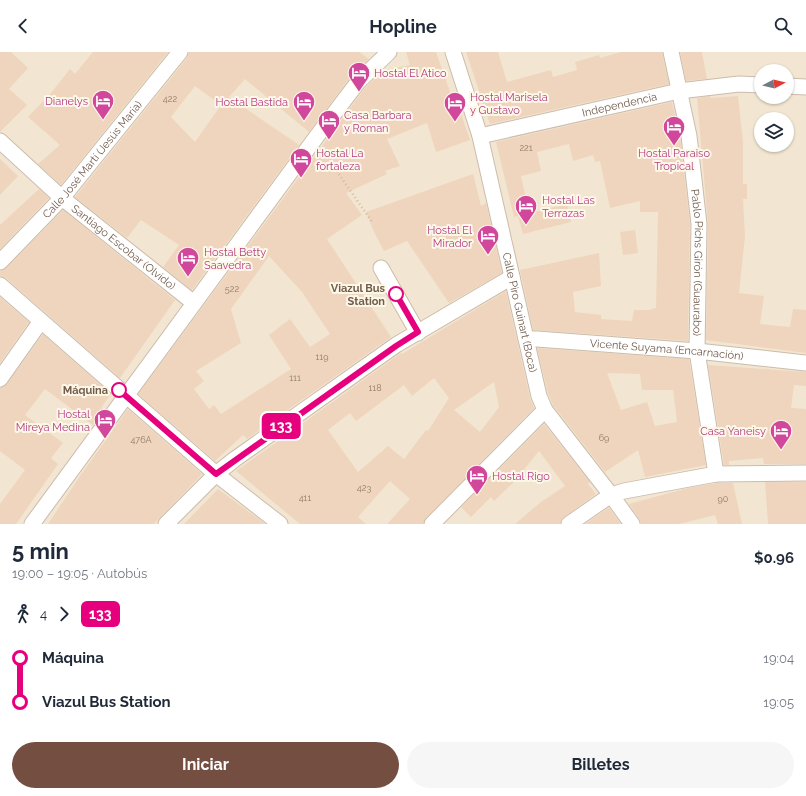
<!DOCTYPE html>
<html lang="es">
<meta charset="utf-8">
<style>
:root{--surface:#fff;--page:#f6f6f7;--text:#1f2937;--muted:#747a83;--accent:#754e42}
body{margin:0;font-family:Raleway,sans-serif;background:var(--page);color:var(--text);height:100vh;display:flex;flex-direction:column;font-size:15px;white-space:nowrap}
*{box-sizing:border-box;margin:0}
p{font-size:13px;color:var(--muted)}
.icon{flex:none;width:22px;height:22px;fill:none;stroke:currentColor;stroke-width:2;stroke-linecap:round;stroke-linejoin:round}
.map{position:relative;height:472px;overflow:hidden}
.panel{display:flex;flex-direction:column;background:var(--surface);flex:1}
.panel>*{flex:none}
.badge{padding:0 8px;border-radius:6px;font-size:14px;line-height:26px}
.needle{width:26px;rotate:83deg}
.fabs{position:absolute;left:754px;top:12px;display:grid;gap:8px}
.fabs a{display:grid;place-items:center;width:40px;height:40px;border-radius:50%;background:var(--surface);box-shadow:0 1px 3px #0004;font-size:20px}
.map>.badge{position:absolute;translate:-50% -50%;box-shadow:0 0 0 2px #fff}
.legs{display:flex;align-items:center;gap:6px;height:44px;padding:0 12px;font-size:13px}
.legs p{margin-inline-start:auto}
.summary{display:flex;align-items:center;justify-content:space-between;height:68px;padding:0 12px}
h1{font-size:22px;font-weight:700;line-height:30px}
.primary-button{display:flex;gap:8px;margin-top:auto;padding:8px 12px}
.primary-button a{flex:1;height:46px;border-radius:24px;background:var(--accent);color:#fff;font-size:16px;font-weight:700;line-height:46px;text-align:center}
.primary-button a+a{background:var(--page);color:var(--text)}
ul{padding:0 12px;list-style:none}
li{display:flex;align-items:center;gap:14px;height:44px;font-size:15px}
li i{display:grid;place-items:center;width:6px;height:100%;margin:0 5px;background:currentColor}
li i::after{content:'';width:10px;height:10px;margin:-5px;border:3px solid;border-radius:50%;background:var(--surface)}
li p{margin-inline-start:auto}
li:first-child i{background:linear-gradient(#0000 50%,currentColor 0)}
li:last-child i{background:linear-gradient(currentColor 50%,#0000 0)}
header{display:flex;justify-content:space-between;align-items:center;height:52px;padding:0 12px;background:var(--surface);font-size:18px;font-weight:700}
.map>svg:first-child{display:block}
</style>
<header><svg class="icon" aria-label="back" viewBox="0 0 24 24"><path d="M15 5l-7 7 7 7"/></svg>Hopline<svg class="icon" aria-label="search" viewBox="0 0 24 24"><circle cx="10" cy="10" r="6"/><path d="M15 15l6 6"/></svg></header>
<div class="map">
<svg width="806" height="472" viewBox="0 0 806 472">
<rect width="100%" height="100%" fill="#fbf4e4"/>
<path fill="#f2e6d2" fill-rule="evenodd" d="M 0,0 L 806,0 L 806,472 L 0,472 ZM 761,19 L 787,19 L 787,45 L 761,45 ZM 761,67 L 787,67 L 787,93 L 761,93 Z"/>
<g fill="#efd5bd" fill-rule="evenodd">
<polygon points="0,0 11,0 28,16 9,37 27,53 0,80"/>
<polygon points="93,0 168,0 61,133 38,112 60,93 28,65 51,41 70,17 75,22"/>
<path d="M 189,0 L 359,0 L 369,7 L 351,24 L 309,80 L 245,27 L 229,45 L 299,93 L 192,238 L 163,215 L 179,193 L 141,168 L 127,186 L 75,145 L 187,6 ZM 195,34 L 221,53 L 195,90 L 171,65 Z"/>
<path d="M 406,0 L 436,0 L 454,51 L 457,50 L 470,88 L 436,100 L 427,71 L 387,87 L 400,114 L 385,119 L 387,122 L 346,141 L 362,163 L 327,187 L 391,285 L 247,387 L 243,383 L 215,409 L 138,342 L 365,36 L 383,18 L 410,13 ZM 269,204 L 302,240 L 330,282 L 310,295 L 290,267 L 269,283 L 291,317 L 221,362 L 214,353 L 209,357 L 194,337 L 204,329 L 196,319 L 241,291 L 231,257 Z"/>
<polygon points="466,0 498,0 507,30 551,18 553,25 577,18 575,10 599,3 600,6 621,0 662,0 669,32 490,72"/>
<polygon points="680,0 702,0 707,27 686,29"/>
<polygon points="710,44 711,46 738,44 743,90 743,132 747,132 747,147 743,147 745,184 739,241 764,244 760,272 790,275 793,257 806,258 806,301 706,288 708,172 697,46"/>
<polygon points="672,50 680,85 690,172 688,289 533,278 520,218 599,201 601,234 573,240 575,260 601,263 601,267 632,269 634,258 651,258 651,257 656,256 658,160 640,160 640,149 610,156 600,109 595,110 593,103 573,109 569,92 537,100 541,119 521,124 529,161 514,165 496,90"/>
<polygon points="0,107 18,124 0,143"/>
<polygon points="473,122 481,154 486,151 502,221 449,251 407,189 384,199 374,180 366,160"/>
<polygon points="39,137 49,146 0,197 0,173"/>
<polygon points="567,152 571,170 523,182 518,164"/>
<polygon points="63,158 175,248 120,326 6,226 0,224 0,219 6,216"/>
<polygon points="635,178 638,201 623,203 620,180"/>
<path d="M 506,239 L 530,346 L 534,356 L 426,466 L 423,472 L 387,472 L 410,447 L 390,429 L 358,465 L 366,472 L 300,472 L 236,419 L 401,301 L 402,302 ZM 434,326 L 449,346 L 428,379 L 426,378 L 404,407 L 388,394 L 358,420 L 328,378 L 350,361 L 356,369 L 404,333 L 412,344 ZM 494,330 L 499,355 L 480,380 L 454,358 Z"/>
<polygon points="0,245 29,270 0,311"/>
<polygon points="43,282 111,342 101,356 104,358 93,373 45,337 25,363 63,391 51,406 58,412 16,472 0,472 0,452 25,418 0,399 0,336 7,332"/>
<path d="M 537,296 L 689,307 L 706,413 L 645,425 L 638,398 L 605,420 L 553,353 L 548,341 ZM 607,321 L 640,322 L 642,338 L 673,338 L 677,370 L 655,374 L 647,350 L 621,358 Z"/>
<polygon points="708,313 806,320 806,334 794,333 791,356 806,357 806,412 764,412 763,406 729,409 729,413 724,413"/>
<polygon points="128,357 202,422 154,472 48,472 80,424"/>
<polygon points="544,372 590,430 588,432 596,442 564,465 560,472 515,472 541,450 565,434 539,399 513,431 494,449 491,445 471,465 461,455"/>
<polygon points="765,430 806,430 806,472 768,472"/>
<polygon points="717,431 733,431 742,472 718,472 715,463 679,472 641,472 639,467 629,452 688,436"/>
<polygon points="218,437 260,468 265,472 184,472"/>
<polygon points="609,456 621,472 585,472 607,457"/>
</g>
<g fill="none" stroke-linecap="round" stroke-linejoin="round">
<g stroke="#ccbcab" stroke-width="17">
<g id="minor">
<path id="s1" d="M 453,0 L 480,84 L 539,344 L 545,358 L 611,443 L 632,472"/>
<path id="s2" d="M 671,0 L 689,84 L 699,172 L 697,299 L 716,422"/>
<polyline points="787,34 806,35"/>
<path id="s3" d="M 480,84 L 679,39 L 739,32 L 761,33"/>
<path id="s4" d="M 0,89 L 62,146 L 194,251"/>
<path id="s5" d="M 0,210 L 62,146 L 180,0"/>
<polyline points="381,216 418,281"/>
<polyline points="0,233 216,422 280,472"/>
<path id="s6" d="M 526,287 L 537,287 L 697,299 L 806,311"/>
<polyline points="0,327 41,269"/>
<polyline points="32,472 314,88 358,30 389,0"/>
<polyline points="166,472 216,422 235,407 396,293 512,225"/>
<polyline points="432,472 545,358"/>
<polyline points="569,472 611,443 624,439 716,422 806,421"/>
</g>
</g>
<polyline stroke="#d3b8a0" stroke-width="2.5" stroke-dasharray="1 3" stroke-linecap="butt" points="323,99 372,170"/>
<use href="#minor" stroke="#fff" stroke-width="15"/>
</g>
<g fill="none" stroke-linecap="round" stroke-linejoin="round">
<g stroke="#fff" stroke-width="9">
<polyline id="line-1" points="119,338 216,422 396,294 418,280 396,242"/>
</g>
<use href="#line-1" stroke="#e6007e" stroke-width="6"/>
</g>
<defs>
<g id="hotel-pin" transform="scale(1.15)"><path d="M0 17L-7.5 6A9.5 9.5 0 1 1 7.5 6Z" fill="#d1479c" stroke="#fef8e9"/><path d="M-6-4.5h1.5V1H6V5H4.5V3h-9V5H-6ZM-4 0a1.8 1.8 0 1 1 3.6 0ZM.5 0V-2.5h3Q6-2.5 6 0Z" fill="#fff"/></g>
</defs>
<g fill-rule="evenodd">
<use href="#hotel-pin" x="359" y="21"/>
<use href="#hotel-pin" x="103" y="49"/>
<use href="#hotel-pin" x="304" y="50"/>
<use href="#hotel-pin" x="455" y="51"/>
<use href="#hotel-pin" x="329" y="69"/>
<use href="#hotel-pin" x="674" y="75"/>
<use href="#hotel-pin" x="301" y="107"/>
<use href="#hotel-pin" x="526" y="154"/>
<use href="#hotel-pin" x="488" y="184"/>
<use href="#hotel-pin" x="188" y="206"/>
<use href="#hotel-pin" x="105" y="368"/>
<use href="#hotel-pin" x="781" y="379"/>
<use href="#hotel-pin" x="477" y="424"/>
</g>
<g fill="#fff" stroke="#e6007e" stroke-width="2">
<circle cx="396" cy="242" r="7"/>
<circle cx="119" cy="338" r="7"/>
</g>
<g text-anchor="middle" dominant-baseline="central" stroke-width="4" stroke-linejoin="round" paint-order="stroke">
<g font-size="9" fill="#917a68">
<text x="170" y="47">422</text>
<text x="526" y="96">221</text>
<text x="232" y="237">522</text>
<text x="322" y="305">119</text>
<text x="295" y="326">111</text>
<text x="375" y="336">118</text>
<text x="604" y="386">69</text>
<text x="141" y="388">476A</text>
<text x="364" y="436">423</text>
<text x="305" y="446">411</text>
<text x="723" y="447">90</text>
</g>
<g font-size="11" fill="#b23c85" stroke="#fef8e9" text-anchor="start">
<text x="374" y="21">Hostal El Atico</text>
<text x="470" y="45">Hostal Marisela<tspan x="470" dy="13">y Gustavo</tspan></text>
<text x="88" y="49" text-anchor="end">Dianelys</text>
<text x="288" y="50" text-anchor="end">Hostal Bastida</text>
<text x="344" y="63">Casa Barbara<tspan x="344" dy="13">y Roman</tspan></text>
<text x="316" y="101">Hostal La<tspan x="316" dy="13">fortaleza</tspan></text>
<text x="674" y="101" text-anchor="middle">Hostal Paraiso<tspan x="674" dy="13">Tropical</tspan></text>
<text x="542" y="148">Hostal Las<tspan x="542" dy="13">Terrazas</tspan></text>
<text x="472" y="178" text-anchor="end">Hostal El<tspan x="472" dy="13">Mirador</tspan></text>
<text x="204" y="200">Hostal Betty<tspan x="204" dy="13">Saavedra</tspan></text>
<text x="90" y="362" text-anchor="end">Hostal<tspan x="90" dy="13">Mireya Medina</tspan></text>
<text x="766" y="379" text-anchor="end">Casa Yaneisy</text>
<text x="492" y="424">Hostal Rigo</text>
</g>
<g font-size="11" fill="#725c4b" stroke="#fef8e9">
<text stroke="none"><textPath href="#s3" startOffset="143">Independencia</textPath></text>
<text stroke="none"><textPath href="#s5" startOffset="138">Calle José Martí (Jesús María)</textPath></text>
<text stroke="none"><textPath href="#s4" startOffset="163">Santiago Escobar (Olvido)</textPath></text>
<text stroke="none"><textPath href="#s2" startOffset="213">Pablo Pichs Girón (Guaurabo)</textPath></text>
<text stroke="none"><textPath href="#s1" startOffset="269">Calle Piro Guinart (Boca)</textPath></text>
<text stroke="none"><textPath href="#s6" startOffset="141">Vicente Suyama (Encarnación)</textPath></text>
</g>
<g font-size="11" font-weight="bold" fill="#725c4b" stroke="#fef8e9" text-anchor="end">
<text x="385" y="236">Viazul Bus<tspan x="385" dy="13">Station</tspan></text>
<text x="108" y="338">Máquina</text>
</g>
</g>
</svg>
<div class="fabs">
<a><svg class="needle" viewBox="-14 -14 28 28"><path d="M0-13l5 13h-10z" fill="#e53935"/><path d="M0 13l5-13h-10z" fill="#747a83"/></svg></a>
<a><svg class="icon" aria-label="layers" viewBox="0 0 24 24"><path d="M12 4l9 5-9 5-9-5zM3 14l9 5 9-5"/></svg></a>
</div>
<b class="badge" style="left:281px;top:374px;background:#e6007e;color:#fff">133</b>
</div>
<section class="panel">
<div class="summary"><div><h1>5 min</h1><p>19:00 – 19:05 · Autobús</p></div><b>$0.96</b></div>
<div class="legs"><svg class="icon" aria-label="walk" viewBox="0 0 24 24"><circle cx="13" cy="4" r="2"/><path d="M13 8l-2 6 4 7M11 14l-3 7M7 12l3-4h3l4 4"/></svg>4<svg class="icon" aria-label="forward" viewBox="0 0 24 24"><path d="M9 5l7 7-7 7"/></svg><b class="badge" style="background:#e6007e;color:#fff">133</b></div>
<ul>
<li><i style="color:#e6007e"></i><b>Máquina</b><p>19:04</p></li>
<li><i style="color:#e6007e"></i><b>Viazul Bus Station</b><p>19:05</p></li>
</ul>
<div class="primary-button"><a>Iniciar</a><a>Billetes</a></div>
</section>
